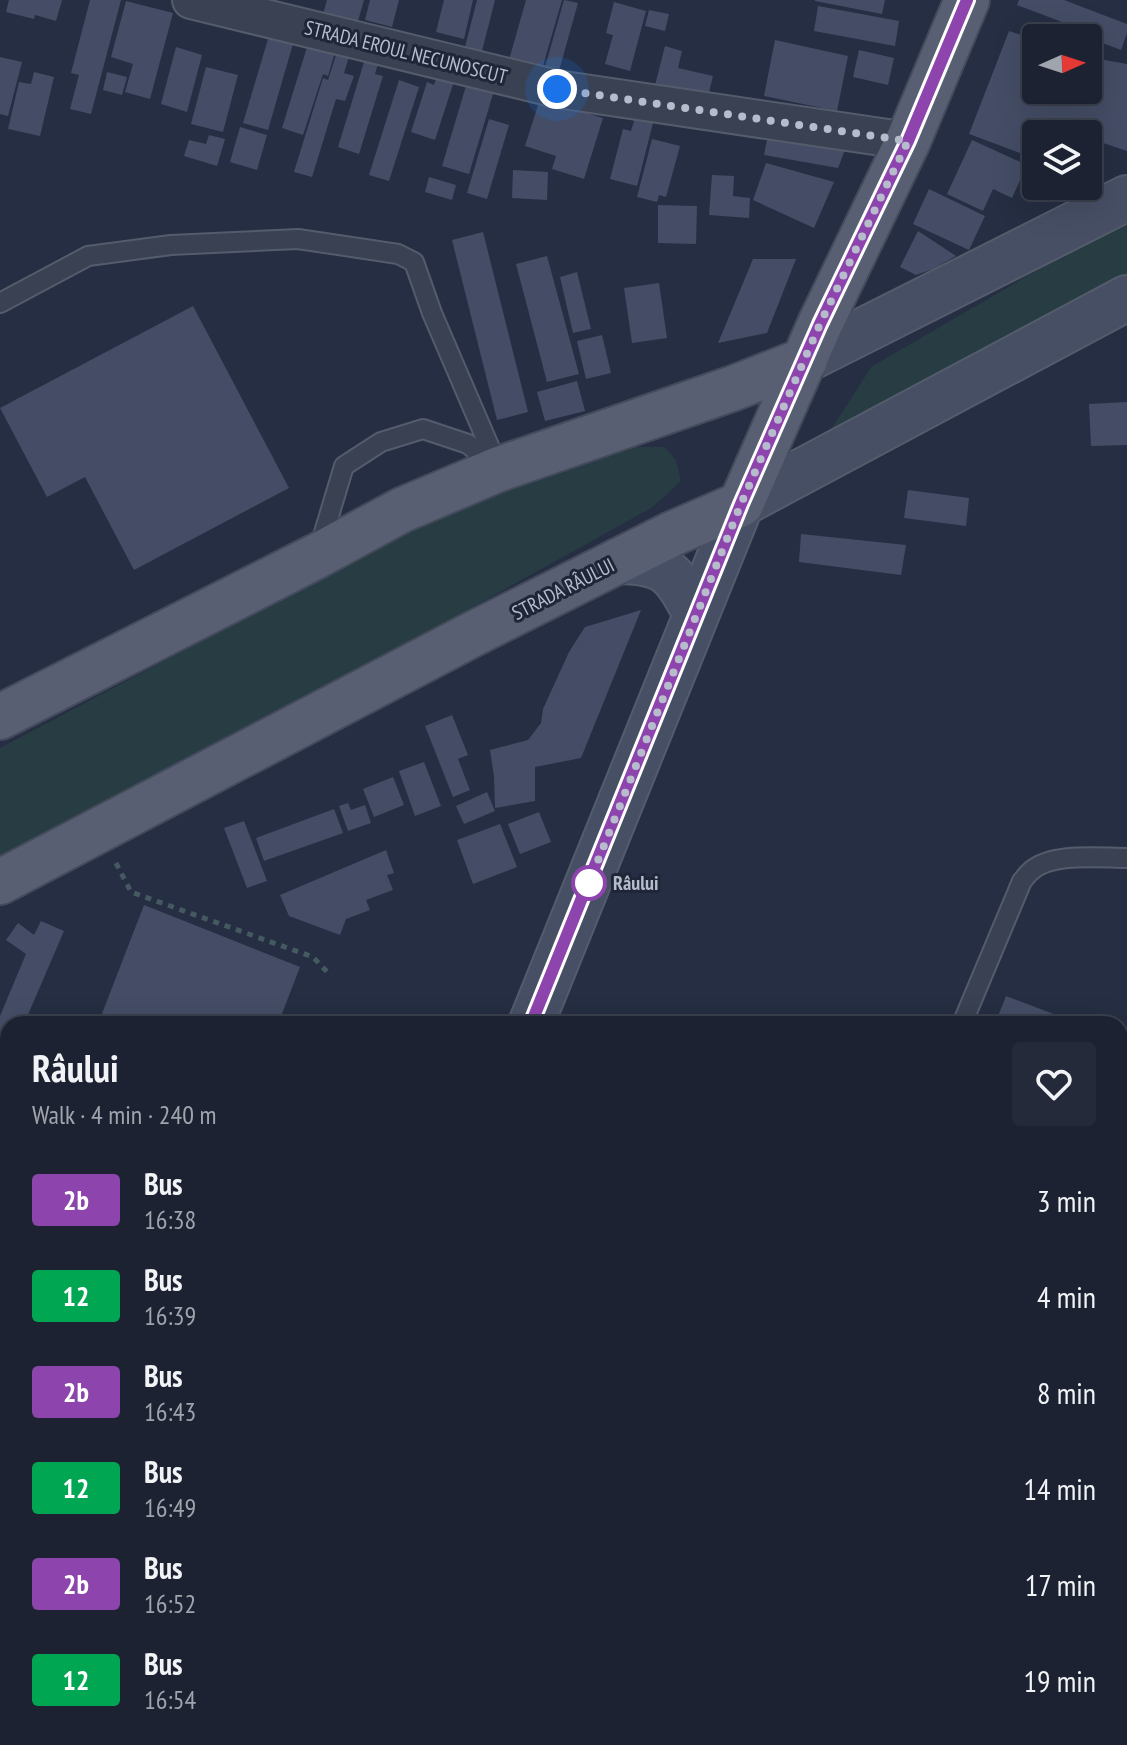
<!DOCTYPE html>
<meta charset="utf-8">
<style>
:root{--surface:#1c2232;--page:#252a3a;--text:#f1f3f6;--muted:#a0a4ac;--line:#3a3f4d}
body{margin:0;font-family:"PT Sans Narrow",sans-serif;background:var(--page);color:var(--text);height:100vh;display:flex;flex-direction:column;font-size:30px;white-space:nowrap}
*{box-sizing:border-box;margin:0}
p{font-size:26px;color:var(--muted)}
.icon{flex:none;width:44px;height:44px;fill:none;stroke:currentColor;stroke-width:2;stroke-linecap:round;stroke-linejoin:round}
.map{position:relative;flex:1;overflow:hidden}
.side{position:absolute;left:0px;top:1016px;width:1128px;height:730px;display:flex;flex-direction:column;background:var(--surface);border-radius:24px 24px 0 0;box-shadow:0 8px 32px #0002,0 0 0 2px var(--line)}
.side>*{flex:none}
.badge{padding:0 16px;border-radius:6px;font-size:28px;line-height:52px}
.needle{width:52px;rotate:87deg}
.controls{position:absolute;left:1022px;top:24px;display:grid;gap:16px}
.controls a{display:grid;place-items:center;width:80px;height:80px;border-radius:8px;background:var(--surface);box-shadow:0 8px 32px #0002,0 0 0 2px var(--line);font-size:40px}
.you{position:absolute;width:40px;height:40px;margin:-20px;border:6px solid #fff;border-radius:50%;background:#1a73e8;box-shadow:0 0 0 12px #1a73e833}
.map>.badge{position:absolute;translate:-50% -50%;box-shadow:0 0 0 4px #fff}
.round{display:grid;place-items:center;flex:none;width:84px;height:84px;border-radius:8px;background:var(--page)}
.overview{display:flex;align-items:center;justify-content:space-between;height:136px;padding:0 32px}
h1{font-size:38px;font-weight:800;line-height:60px}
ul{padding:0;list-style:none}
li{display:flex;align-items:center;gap:24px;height:96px;padding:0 32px}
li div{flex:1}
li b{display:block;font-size:30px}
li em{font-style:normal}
li .badge{min-width:88px;font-weight:700;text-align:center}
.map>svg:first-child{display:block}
</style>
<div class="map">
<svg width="1127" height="1745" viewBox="0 0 1127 1745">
<rect width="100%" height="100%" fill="#252e42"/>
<g fill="#273d43">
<polygon points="1127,218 1127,285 827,436 871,367"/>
<polygon points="633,447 665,447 676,460 681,481 653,507 327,688 0,856 0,748 468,500 572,464"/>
</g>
<g fill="#444d65">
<polygon points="9,0 62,0 56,21 35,15 34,19 6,12"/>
<polygon points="90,0 121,0 91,114 70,109 79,75 71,73"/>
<polygon points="327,0 364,0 356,28 322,18"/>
<polygon points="370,0 399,0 392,27 365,20"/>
<polygon points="444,0 473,0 464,39 436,32"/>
<polygon points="477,0 495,0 482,51 465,47"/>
<polygon points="526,0 562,0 540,76 507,67"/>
<polygon points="564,0 578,3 557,78 543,74"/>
<polygon points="815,0 885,0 882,14 815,1"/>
<polygon points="1019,0 1064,0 1127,24 1127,33 1121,50 1076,33 1078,28 1017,5"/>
<polygon points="126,1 173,13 150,99 125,92 133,64 111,57"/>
<polygon points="614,2 646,11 630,71 605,64 613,35 606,33"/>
<polygon points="818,6 899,21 895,46 814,31"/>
<polygon points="649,10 669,14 665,31 645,26"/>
<polygon points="271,29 295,37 268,130 243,123"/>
<polygon points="1009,31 1036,40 1036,90 1088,90 1088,57 1127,64 1127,151 1088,138 1088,134 1075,134 1062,130 1060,134 1036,134 1036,159 969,134"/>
<polygon points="775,40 848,56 837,111 764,96"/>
<polygon points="308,44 335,52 328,76 323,74 303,135 282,128"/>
<polygon points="665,46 682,51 678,68 713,76 707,101 653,93"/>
<polygon points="176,47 202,55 187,112 161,104"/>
<polygon points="338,49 350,53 344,73 354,76 345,101 336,99 312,177 294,172 323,78 328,80"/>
<polygon points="368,49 381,53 375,74 383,76 359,154 338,147"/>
<polygon points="859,50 894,58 888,85 853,77"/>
<polygon points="0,57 22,62 8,116 0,114"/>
<polygon points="206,67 238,75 223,132 191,124"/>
<polygon points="439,69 456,75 435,140 411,132 427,82 434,85"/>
<polygon points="34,72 54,77 40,136 8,129 19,82 31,84"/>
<polygon points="107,72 127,77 122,95 103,90"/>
<polygon points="469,76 496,84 469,174 442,166"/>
<polygon points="399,80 419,87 389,181 369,175"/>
<polygon points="540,99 603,118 584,179 552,169 556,156 525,146"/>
<polygon points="635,118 653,123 637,186 610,179 623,129 631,131"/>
<polygon points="489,119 509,125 487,199 467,193"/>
<polygon points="240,127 267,135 257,170 230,162"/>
<polygon points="768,134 846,147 838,168 764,155"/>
<polygon points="209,135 225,139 217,166 184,156 189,140 206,144"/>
<polygon points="652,139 680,146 666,197 659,195 657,202 637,197"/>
<polygon points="972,140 1027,165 1012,198 993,189 983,211 947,194"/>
<polygon points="766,163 834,182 814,228 753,200"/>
<polygon points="513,170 548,172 547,200 512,198"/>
<polygon points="712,175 734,176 733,196 750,198 749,218 709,215"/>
<polygon points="429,177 456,185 452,200 425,192"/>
<polygon points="929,189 985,216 969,250 913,224"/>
<polygon points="658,205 697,206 696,244 658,243"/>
<polygon points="918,231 956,256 933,269 916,275 900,267"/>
<polygon points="483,232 528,412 497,420 452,240"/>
<polygon points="547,256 579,374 547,382 516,264"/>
<polygon points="753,259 796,259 767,333 718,343"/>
<polygon points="577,272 591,329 573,333 560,277"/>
<polygon points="659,283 667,338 632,343 624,288"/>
<polygon points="193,306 289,488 134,570 85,477 47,497 0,408"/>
<polygon points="602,335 611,373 586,379 577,341"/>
<polygon points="577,381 585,411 545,421 537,392"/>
<polygon points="1127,402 1127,445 1091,446 1089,404"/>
<polygon points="908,490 969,498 966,526 904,518"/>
<polygon points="801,534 906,545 901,575 799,562"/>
<polygon points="641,610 581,758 535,767 535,801 495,808 494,776 490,750 528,740 541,723 543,709 569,652 585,627"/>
<polygon points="452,715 468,755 458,759 470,790 453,797 425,726"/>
<polygon points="424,762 441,806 415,816 399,771"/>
<polygon points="393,777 404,805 374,817 363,789"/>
<polygon points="487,792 495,811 464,824 456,806"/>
<polygon points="348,803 351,810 365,805 371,823 348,831 339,806"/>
<polygon points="334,809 343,833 264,861 256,838"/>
<polygon points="539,812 551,842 520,854 508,824"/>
<polygon points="244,821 267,881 247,888 224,828"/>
<polygon points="500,824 517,867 473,884 457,840"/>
<polygon points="386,850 394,873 387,875 393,890 366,900 370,910 346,919 340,935 289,916 280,895"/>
<polygon points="144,905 300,967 278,1024 98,1024"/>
<polygon points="41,921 64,931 24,1024 8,1024 8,1038 0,1035 0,1016 26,954 6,940 18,923 34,935"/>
<polygon points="1006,996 1080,1024 995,1024"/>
<polygon points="8,1354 8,1421 0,1422 0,1356"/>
<polygon points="1120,1403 1127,1406 1127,1499 1120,1496"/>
<polygon points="1120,1554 1127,1556 1127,1651 1120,1648"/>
<polygon points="0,1722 8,1724 8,1738 21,1738 19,1745 0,1745"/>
<polygon points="129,1738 181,1738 179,1745 170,1745 154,1739 152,1745 142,1745 128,1740"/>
<polygon points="727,1738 815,1738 812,1745 725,1745"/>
</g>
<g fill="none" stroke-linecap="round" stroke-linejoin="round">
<g stroke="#545c6c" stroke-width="22">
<g id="service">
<polyline points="0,303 88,256 171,245 298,239 398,254 414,262 432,313 499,469"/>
<polyline points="319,549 344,466 381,442 423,429 468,444 496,467"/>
<path d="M 962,1024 L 1022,881 C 1025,878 1027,874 1031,871 C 1052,852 1100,858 1127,858"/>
<polyline points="1120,1246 1127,1231"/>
</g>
</g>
<g stroke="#545c6c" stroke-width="40">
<g id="minor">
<polyline points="191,0 557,89 908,141"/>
<polyline points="0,1568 8,1566"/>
</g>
</g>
<g stroke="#545c6c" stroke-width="48">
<g id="secondary">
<polyline points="805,360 1127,198"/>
<path d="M 618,561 C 668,562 673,572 696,614"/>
<polyline points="531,1024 741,504 1127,298"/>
<polyline points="227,1745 230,1738"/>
</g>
</g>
<g stroke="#434a5b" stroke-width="48">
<g id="primary">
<polyline points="0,717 317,556 402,510 499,469 734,388 805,360"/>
<polyline points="0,882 473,634 672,534 741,504 820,324 908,141 967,0"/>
</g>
</g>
<polyline stroke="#455a60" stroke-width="5" stroke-dasharray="6 6" stroke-linecap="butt" points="116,863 131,892 313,957 331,976"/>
<use href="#service" stroke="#394152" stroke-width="18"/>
<use href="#minor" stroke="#394152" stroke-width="36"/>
<use href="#secondary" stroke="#474f65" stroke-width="44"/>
<use href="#primary" stroke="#585f72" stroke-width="44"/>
</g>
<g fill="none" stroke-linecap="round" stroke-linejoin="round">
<g stroke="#fff" stroke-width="18">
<polyline id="line" points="531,1024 741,504 820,324 908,141 967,0"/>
</g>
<use href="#line" stroke="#8e44ad" stroke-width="12"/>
<polyline stroke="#b6bccc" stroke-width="8" stroke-dasharray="0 14.4" points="557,89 908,141 820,324 741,504 589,883"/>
</g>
<circle fill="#fff" stroke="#8e44ad" stroke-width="4" cx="589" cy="883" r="16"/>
<g text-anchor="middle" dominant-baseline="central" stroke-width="6" stroke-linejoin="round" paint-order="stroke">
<g font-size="20" fill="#b6bccc" stroke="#1e2637">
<text transform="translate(406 52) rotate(14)">STRADA EROUL NECUNOSCUT</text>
<text transform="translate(563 589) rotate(-27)">STRADA RÂULUI</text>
</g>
<g font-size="20" font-weight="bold" fill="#b6bccc" stroke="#1e2637" text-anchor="start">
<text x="613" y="883">Râului</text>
</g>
</g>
</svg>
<div class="controls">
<a><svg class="needle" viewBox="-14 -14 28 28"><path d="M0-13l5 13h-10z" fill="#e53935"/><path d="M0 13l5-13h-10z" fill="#a0a4ac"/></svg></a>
<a><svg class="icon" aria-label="layers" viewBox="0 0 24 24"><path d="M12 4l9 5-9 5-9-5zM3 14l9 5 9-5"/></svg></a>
</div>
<div class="you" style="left:557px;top:89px"></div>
<section class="side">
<div class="overview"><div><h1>Râului</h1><p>Walk · 4 min · 240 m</p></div><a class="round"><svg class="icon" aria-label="heart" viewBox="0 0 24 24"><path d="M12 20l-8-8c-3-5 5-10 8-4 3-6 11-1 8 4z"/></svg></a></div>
<ul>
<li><span class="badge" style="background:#8e44ad;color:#fff">2b</span><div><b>Bus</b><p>16:38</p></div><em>3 min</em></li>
<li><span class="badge" style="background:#00a651;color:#fff">12</span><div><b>Bus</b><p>16:39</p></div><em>4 min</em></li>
<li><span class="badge" style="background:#8e44ad;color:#fff">2b</span><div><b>Bus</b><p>16:43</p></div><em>8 min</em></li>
<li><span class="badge" style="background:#00a651;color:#fff">12</span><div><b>Bus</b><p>16:49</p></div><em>14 min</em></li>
<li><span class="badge" style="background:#8e44ad;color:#fff">2b</span><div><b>Bus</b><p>16:52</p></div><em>17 min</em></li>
<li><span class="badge" style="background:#00a651;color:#fff">12</span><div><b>Bus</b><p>16:54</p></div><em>19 min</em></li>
</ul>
</section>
</div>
